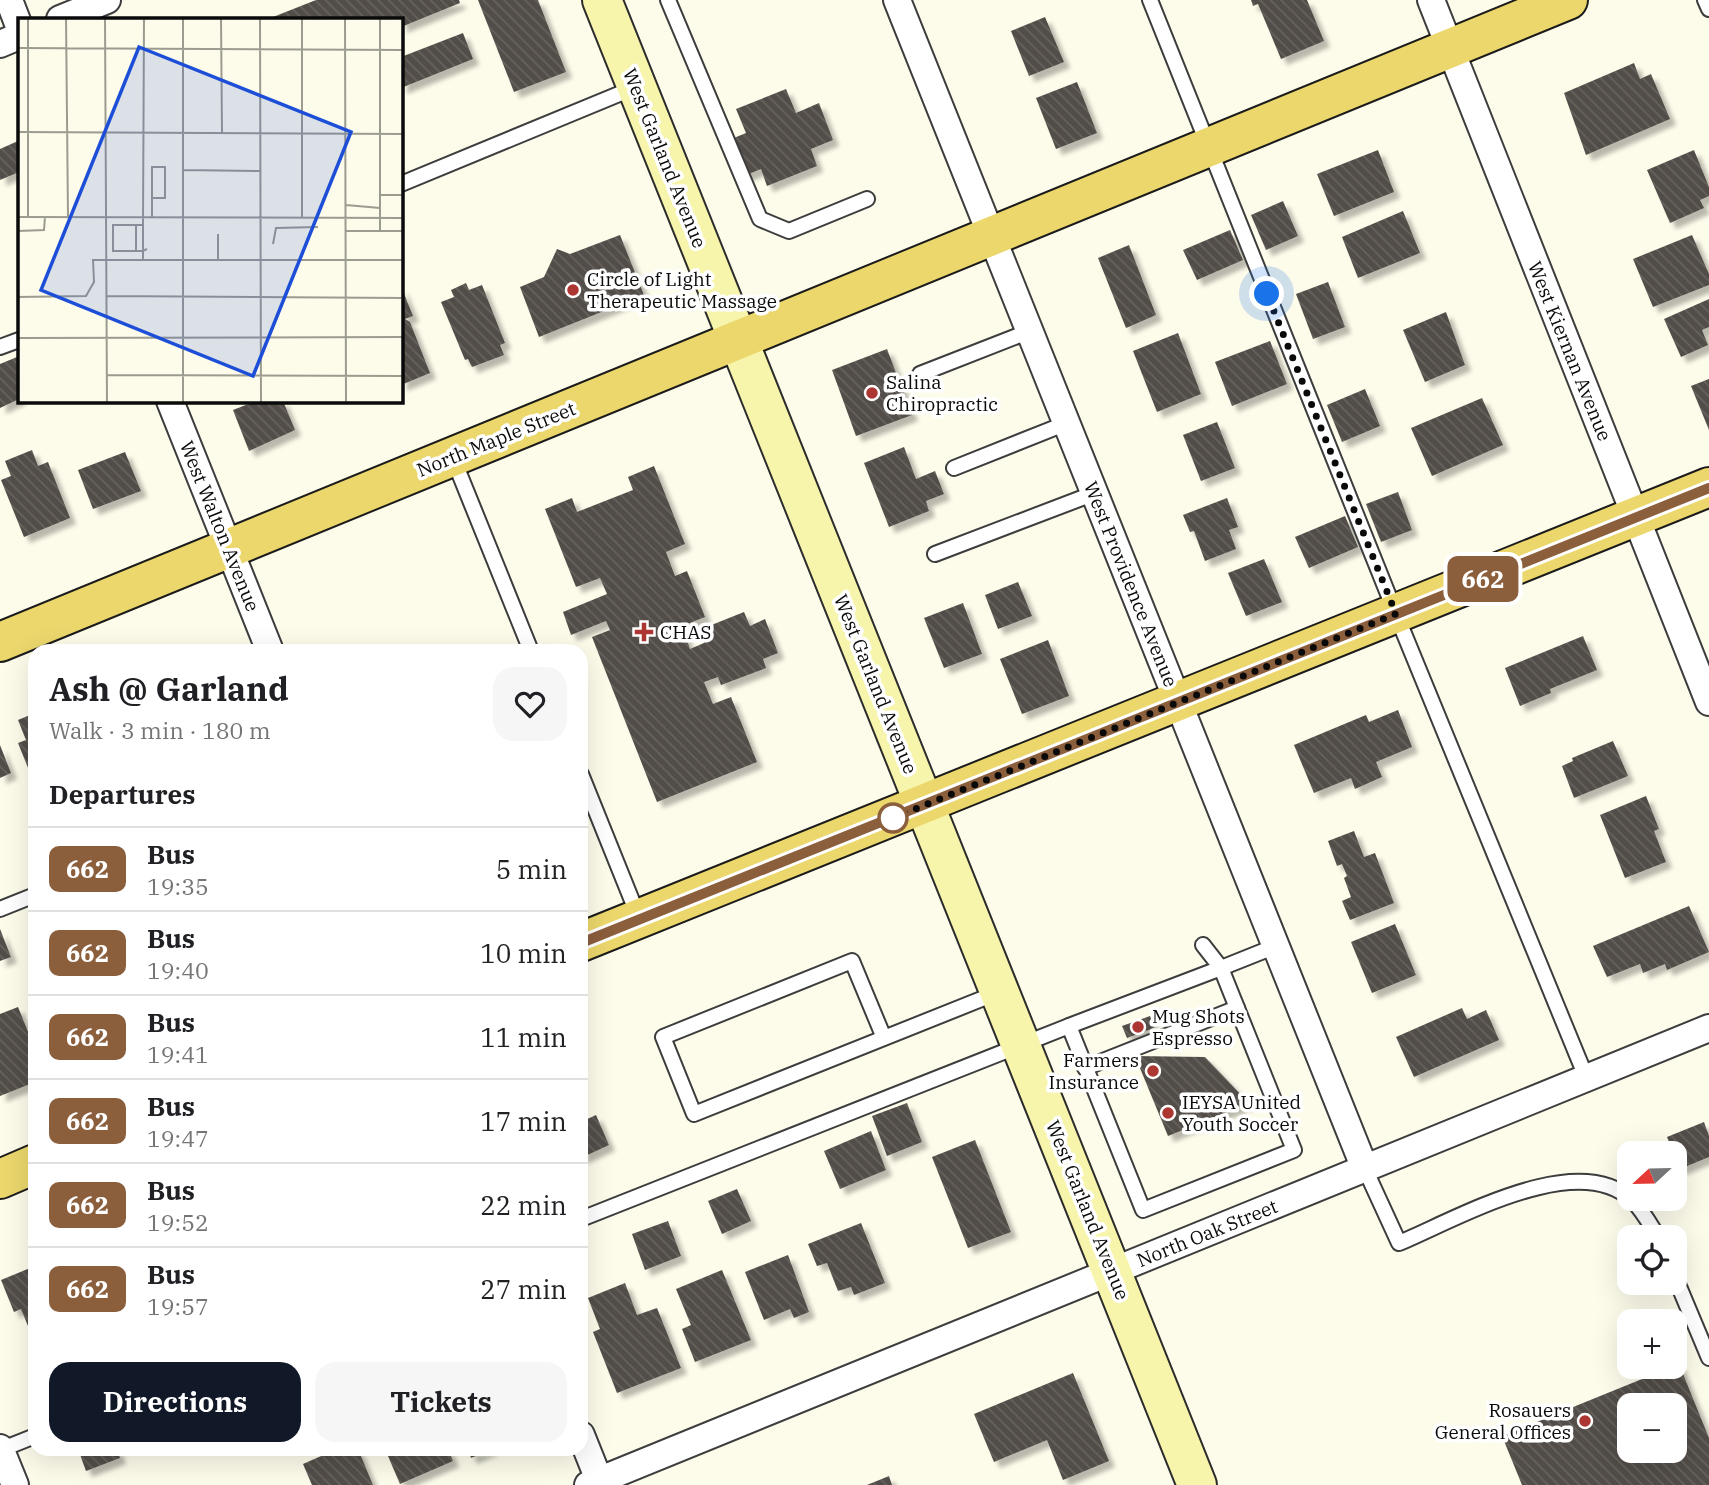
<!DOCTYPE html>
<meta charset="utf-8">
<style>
:root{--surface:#fff;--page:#f6f6f6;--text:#202124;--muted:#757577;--line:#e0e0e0;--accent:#111827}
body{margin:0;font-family:"IBM Plex Serif",serif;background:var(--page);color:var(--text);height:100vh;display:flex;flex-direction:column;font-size:26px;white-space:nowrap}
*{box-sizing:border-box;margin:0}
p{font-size:23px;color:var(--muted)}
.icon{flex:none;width:38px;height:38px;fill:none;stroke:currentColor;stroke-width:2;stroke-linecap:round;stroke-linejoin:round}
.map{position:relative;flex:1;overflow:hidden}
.drawer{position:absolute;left:28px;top:644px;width:560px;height:812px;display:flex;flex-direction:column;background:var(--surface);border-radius:21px;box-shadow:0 7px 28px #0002}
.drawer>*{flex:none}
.badge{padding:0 14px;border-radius:10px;font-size:24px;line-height:46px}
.needle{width:46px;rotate:248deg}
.fabs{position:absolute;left:1617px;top:1141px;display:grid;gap:14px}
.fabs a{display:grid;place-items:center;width:70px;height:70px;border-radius:14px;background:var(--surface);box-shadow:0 7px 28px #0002;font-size:35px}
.you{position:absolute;width:35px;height:35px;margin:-18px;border:5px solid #fff;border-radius:50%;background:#1a73e8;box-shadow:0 0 0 10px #1a73e833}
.map>.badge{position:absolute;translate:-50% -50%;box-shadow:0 0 0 4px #fff}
h2{padding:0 21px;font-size:26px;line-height:63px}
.round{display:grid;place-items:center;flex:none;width:74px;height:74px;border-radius:21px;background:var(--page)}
.head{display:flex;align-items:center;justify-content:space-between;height:119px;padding:0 21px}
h1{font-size:33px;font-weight:800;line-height:52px}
.cta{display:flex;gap:14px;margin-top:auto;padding:14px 21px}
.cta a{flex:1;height:80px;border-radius:21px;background:var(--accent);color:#fff;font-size:28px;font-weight:800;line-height:80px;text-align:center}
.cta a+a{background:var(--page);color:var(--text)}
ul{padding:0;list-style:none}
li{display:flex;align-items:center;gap:21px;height:84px;padding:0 21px;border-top:2px solid var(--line)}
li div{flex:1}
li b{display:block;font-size:26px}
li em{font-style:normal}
li .badge{min-width:77px;font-weight:700;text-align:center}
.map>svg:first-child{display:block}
</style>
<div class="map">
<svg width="1709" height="1485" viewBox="0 0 1709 1485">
<defs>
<pattern id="building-back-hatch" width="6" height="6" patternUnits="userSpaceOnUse" patternTransform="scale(1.75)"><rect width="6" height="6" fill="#524d48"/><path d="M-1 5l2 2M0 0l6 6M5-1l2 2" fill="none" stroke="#66625e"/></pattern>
<filter id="shadow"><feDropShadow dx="6" dy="6" stdDeviation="2" flood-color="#0004"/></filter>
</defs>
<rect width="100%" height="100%" fill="#fdfbea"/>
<g fill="url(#building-back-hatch)" fill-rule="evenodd" filter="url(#shadow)">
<polygon points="316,0 459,0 460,3 401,27 401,19 268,19"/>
<polygon points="478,0 538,0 566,72 514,92"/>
<polygon points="1251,0 1307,0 1324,41 1281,59 1258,4 1253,6"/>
<polygon points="1045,17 1064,62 1029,76 1011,31"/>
<polygon points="463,33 473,59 401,88 401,57"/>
<polygon points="1634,63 1640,79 1651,74 1670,119 1586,155 1564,93"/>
<polygon points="1077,82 1097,133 1056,149 1036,98"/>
<polygon points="786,89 796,113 819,103 833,140 811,149 817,166 767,186 761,169 744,176 729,140 746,133 736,109"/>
<polygon points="18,141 19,172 0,180 0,149"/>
<polygon points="1378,150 1394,192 1334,216 1317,174"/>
<polygon points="1694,150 1709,187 1709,196 1700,200 1704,208 1670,223 1647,170"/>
<polygon points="1283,201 1298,236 1266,250 1251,215"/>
<polygon points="1403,211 1420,253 1358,278 1342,237"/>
<polygon points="1230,230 1243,260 1197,280 1183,250"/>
<polygon points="620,235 644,295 539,337 520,287 544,277 557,249 570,254"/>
<polygon points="1692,235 1709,274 1709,285 1653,307 1633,259"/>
<polygon points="1129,245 1156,315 1126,328 1098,258"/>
<polygon points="1328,282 1345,327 1313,339 1296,294"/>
<polygon points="466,283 469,290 482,285 505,343 500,345 504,355 472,367 468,359 465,360 441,302 454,297 451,290"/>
<polygon points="401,286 413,316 405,319 410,322 430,373 401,385"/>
<polygon points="1709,299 1709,327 1702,330 1708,345 1681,357 1664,319"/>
<polygon points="1446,312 1465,365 1425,382 1403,330"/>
<polygon points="1178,333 1201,394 1157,412 1133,351"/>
<polygon points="1270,341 1287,384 1232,406 1215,362"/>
<polygon points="887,349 912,415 856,436 832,370"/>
<polygon points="17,357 19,399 0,408 0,364"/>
<polygon points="1709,379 1709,430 1691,386"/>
<polygon points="1365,389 1380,426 1342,442 1327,405"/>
<polygon points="1482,398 1503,445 1432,476 1411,428"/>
<polygon points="256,401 283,401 295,430 249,451 233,410"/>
<polygon points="1217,422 1235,468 1201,481 1183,435"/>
<polygon points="904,447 916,479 935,471 944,494 926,501 929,511 889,527 864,463"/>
<polygon points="32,450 38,466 48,462 70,518 24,537 1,480 11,476 5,461"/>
<polygon points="125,452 141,491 93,509 78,470"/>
<polygon points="654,466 685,544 666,552 675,576 687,571 705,617 682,626 690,649 704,643 699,630 744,612 750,626 765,619 778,653 763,659 766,668 721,685 718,677 704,682 713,704 731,697 757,762 657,802 592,637 610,630 606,621 571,635 563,612 607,594 600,578 576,587 545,509 572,498 577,512 633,490 628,477"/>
<polygon points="1398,492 1412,530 1381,542 1366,504"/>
<polygon points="1227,498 1238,527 1229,530 1236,549 1205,561 1194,531 1190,532 1183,515"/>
<polygon points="1345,516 1358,547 1309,568 1295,537"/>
<polygon points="1264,559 1282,602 1246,616 1228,573"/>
<polygon points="1018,582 1032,616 998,629 985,595"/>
<polygon points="963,603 982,654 944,668 924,618"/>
<polygon points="1583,636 1597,670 1550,689 1551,693 1520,706 1505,668"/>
<polygon points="1048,640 1069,696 1022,714 1000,659"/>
<polygon points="1398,710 1412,747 1376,762 1382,777 1355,789 1351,778 1314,793 1294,745 1366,715 1369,722"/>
<polygon points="35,713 35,785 18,743 26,740 18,720"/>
<polygon points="1613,741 1628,776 1574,798 1562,766 1573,761 1572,758"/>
<polygon points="0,745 11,773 0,778"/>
<polygon points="1646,796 1659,829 1654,831 1666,862 1625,878 1600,815"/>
<polygon points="1354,831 1364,857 1375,853 1394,903 1350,920 1342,901 1351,897 1344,878 1347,876 1342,864 1337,866 1328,841"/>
<polygon points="1689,906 1709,952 1667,970 1665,964 1643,973 1640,964 1607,977 1593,946"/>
<polygon points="1395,924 1416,975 1372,993 1351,942"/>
<polygon points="0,929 11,957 0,961"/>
<polygon points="18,1007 35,1049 35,1075 28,1078 30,1084 0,1096 0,1014"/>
<polygon points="1462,1008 1467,1019 1486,1010 1499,1040 1414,1077 1396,1037"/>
<polygon points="1150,1016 1154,1028 1127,1038 1122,1026"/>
<polygon points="1135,1056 1205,1057 1249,1103 1168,1136"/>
<polygon points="907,1103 922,1142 887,1156 872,1116"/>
<polygon points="596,1115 609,1145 581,1158 581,1122"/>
<polygon points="1704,1122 1709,1136 1709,1157 1680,1169 1667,1137"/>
<polygon points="871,1131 886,1170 840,1189 824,1151"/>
<polygon points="975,1140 1011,1232 968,1248 932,1157"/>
<polygon points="737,1189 751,1221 722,1234 708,1201"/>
<polygon points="668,1221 681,1256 645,1270 632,1234"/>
<polygon points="861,1223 885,1283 854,1295 851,1287 838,1291 827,1263 817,1266 808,1244"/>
<polygon points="788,1255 809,1312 794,1318 790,1309 764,1320 745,1272"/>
<polygon points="35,1266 35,1343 21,1309 14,1312 1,1280"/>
<polygon points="722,1270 751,1340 695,1362 682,1329 691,1325 676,1289"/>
<polygon points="625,1283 637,1315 657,1308 681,1368 617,1393 593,1332 600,1329 588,1298"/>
<path d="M 1679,1364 L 1709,1438 L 1709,1485 L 1522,1485 L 1502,1436 ZM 1629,1405 L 1675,1405 L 1675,1451 L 1629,1451 Z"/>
<polygon points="1073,1373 1109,1461 1063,1480 1047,1440 994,1462 974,1414"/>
<polygon points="78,1449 117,1449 120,1458 86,1471"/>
<polygon points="337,1449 358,1449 373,1485 312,1485 303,1464"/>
<polygon points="385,1449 448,1449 453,1461 400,1484"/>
<polygon points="468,1449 493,1449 471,1458"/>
<polygon points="889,1476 892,1485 867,1485"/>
</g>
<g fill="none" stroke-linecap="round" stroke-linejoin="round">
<g stroke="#3d3d3d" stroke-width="18">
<g id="lane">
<polyline points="668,0 760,219 789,231 867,199"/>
<polyline points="1150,0 1396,614 1586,1077"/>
<polyline points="1705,0 1709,9"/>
<polyline points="401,184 636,87"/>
<polyline points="0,347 19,340"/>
<polyline points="920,374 1030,331"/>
<polyline points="453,458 531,651"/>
<polyline points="954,468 1067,423"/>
<polyline points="935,554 1095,493"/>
<polyline points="581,774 639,918"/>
<polyline points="0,909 35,895"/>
<polyline points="1069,1026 1221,968 1203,945"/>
<polyline points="884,1038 852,961 663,1037 694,1114 999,992"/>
<polyline points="1085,1068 1237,1008"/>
<path d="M 1365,1169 L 1399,1243 C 1457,1219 1578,1148 1633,1201 C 1643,1211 1651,1226 1658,1237"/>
<polyline points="581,1219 1069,1026 1143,1210 1294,1150 1221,968 1276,946"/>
<polyline points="1675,1277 1709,1358"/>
<polyline points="0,1450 35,1436"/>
</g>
</g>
<g stroke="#3d3d3d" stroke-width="30">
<g id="street">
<polyline points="9,0 19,26"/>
<polyline points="897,0 1365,1169"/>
<polyline points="1431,0 1709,702"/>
<polyline points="60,19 107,0"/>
<polyline points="0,44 19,36"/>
<polyline points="170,401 270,651"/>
<polyline points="581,1435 601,1485"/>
<polyline points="0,1448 15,1485"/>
<polyline points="588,1485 1709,1028"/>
</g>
</g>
<g stroke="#2c2c2c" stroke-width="42">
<polyline id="secondary" points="602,0 1197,1485"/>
</g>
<g stroke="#1b1b1b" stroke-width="42">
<g id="primary">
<polyline points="0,642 1568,0"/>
<polyline points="581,942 1709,487"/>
<polyline points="0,1179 35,1164"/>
</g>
</g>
<use href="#lane" stroke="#fff" stroke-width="14"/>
<use href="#street" stroke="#fff" stroke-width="26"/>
<use href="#secondary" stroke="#f7f5ab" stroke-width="38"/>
<use href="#primary" stroke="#ebd76c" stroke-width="38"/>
</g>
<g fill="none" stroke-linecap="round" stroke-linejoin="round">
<g stroke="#fff" stroke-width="16">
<polyline id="line" points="581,943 1709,488"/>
</g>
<use href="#line" stroke="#8b5e3c" stroke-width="10"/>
<polyline stroke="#0a0a0a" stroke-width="7" stroke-dasharray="0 12.6" points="893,818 1396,614 1267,294"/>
</g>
<g fill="#ac3631" stroke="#fff" stroke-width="2.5">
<circle cx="573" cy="290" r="7"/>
<circle cx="872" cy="393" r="7"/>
<path d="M640.5 621.5h7v7h7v7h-7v7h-7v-7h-7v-7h7z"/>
<circle cx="1138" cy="1027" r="7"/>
<circle cx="1153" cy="1071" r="7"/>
<circle cx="1168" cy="1113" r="7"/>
<circle cx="1585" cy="1421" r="7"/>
</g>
<circle fill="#fff" stroke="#8b5e3c" stroke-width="3.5" cx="893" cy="818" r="14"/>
<g text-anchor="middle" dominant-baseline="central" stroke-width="7" stroke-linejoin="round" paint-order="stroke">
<g font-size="19" fill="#0a0a0a" stroke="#fff">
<text transform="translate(665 158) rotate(68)">West Garland Avenue</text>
<text transform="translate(1570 351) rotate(68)">West Kiernan Avenue</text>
<text transform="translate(496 439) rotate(-22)">North Maple Street</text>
<text transform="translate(220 526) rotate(68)">West Walton Avenue</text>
<text transform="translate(1131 584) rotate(68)">West Providence Avenue</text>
<text transform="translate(876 684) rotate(68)">West Garland Avenue</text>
<text transform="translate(1088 1210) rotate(68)">West Garland Avenue</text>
<text transform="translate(1207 1233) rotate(-22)">North Oak Street</text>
</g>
<g font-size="19" fill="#0a0a0a" stroke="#fff" text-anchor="start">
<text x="587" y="279">Circle of Light<tspan x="587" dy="22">Therapeutic Massage</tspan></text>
<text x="886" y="382">Salina<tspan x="886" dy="22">Chiropractic</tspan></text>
<text x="660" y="632">CHAS</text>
<text x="1152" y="1016">Mug Shots<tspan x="1152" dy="22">Espresso</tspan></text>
<text x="1139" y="1060" text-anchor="end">Farmers<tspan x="1139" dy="22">Insurance</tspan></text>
<text x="1182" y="1102">IEYSA United<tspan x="1182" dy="22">Youth Soccer</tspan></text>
<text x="1571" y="1410" text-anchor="end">Rosauers<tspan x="1571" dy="22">General Offices</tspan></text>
</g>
</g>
<g transform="translate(18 18)">
<rect width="385" height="385" fill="#fdfbea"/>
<path fill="none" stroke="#9c9b90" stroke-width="2" d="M 10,0 L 10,199M 48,0 L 50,199M 87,0 L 89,385M 165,0 L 165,385M 203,0 L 204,115M 242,0 L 243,385M 284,0 L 284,200M 327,0 L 328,385M 0,30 L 385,32M 0,114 L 385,116M 165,152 L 242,153M 362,177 L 385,177M 328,187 L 362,190M 0,199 L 385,200M 134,200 L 134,149 L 147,149 L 147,180 L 134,180M 125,207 L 125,233 L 129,231M 0,213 L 26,212 L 27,199M 328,213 L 385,213M 362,213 L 362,0M 255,226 L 258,210 L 300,209M 118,233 L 118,207M 125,242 L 125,233 L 95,233 L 95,207 L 125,207 L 126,0M 200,242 L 200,216M 88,278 L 385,280M 0,279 L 68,278 L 76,264 L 75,242 L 385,242M 0,320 L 385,319M 89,357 L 385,358"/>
<path fill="#1d4ed8" fill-opacity="0.15" stroke="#1d4ed8" stroke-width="3.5" d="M 121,29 L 333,114 L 235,358 L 23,272 Z"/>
<rect width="385" height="385" fill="none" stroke="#0a0a0a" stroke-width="3.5"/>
</g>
</svg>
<div class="fabs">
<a><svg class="needle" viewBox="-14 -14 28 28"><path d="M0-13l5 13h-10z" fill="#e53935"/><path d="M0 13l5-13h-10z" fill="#757577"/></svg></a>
<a><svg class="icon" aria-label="locate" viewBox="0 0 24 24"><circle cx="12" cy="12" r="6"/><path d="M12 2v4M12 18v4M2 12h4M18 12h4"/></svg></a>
<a>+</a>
<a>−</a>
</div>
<div class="you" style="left:1267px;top:294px"></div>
<b class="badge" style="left:1483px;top:579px;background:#8b5e3c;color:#fff">662</b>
<section class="drawer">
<div class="head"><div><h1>Ash @ Garland</h1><p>Walk · 3 min · 180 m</p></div><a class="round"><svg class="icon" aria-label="heart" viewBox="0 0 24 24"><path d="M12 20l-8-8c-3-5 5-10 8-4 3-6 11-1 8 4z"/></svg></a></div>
<h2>Departures</h2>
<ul>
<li><span class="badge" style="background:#8b5e3c;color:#fff">662</span><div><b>Bus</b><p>19:35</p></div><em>5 min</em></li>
<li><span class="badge" style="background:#8b5e3c;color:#fff">662</span><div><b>Bus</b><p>19:40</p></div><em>10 min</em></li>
<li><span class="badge" style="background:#8b5e3c;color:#fff">662</span><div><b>Bus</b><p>19:41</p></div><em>11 min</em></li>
<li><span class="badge" style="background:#8b5e3c;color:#fff">662</span><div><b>Bus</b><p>19:47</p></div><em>17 min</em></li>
<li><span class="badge" style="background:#8b5e3c;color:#fff">662</span><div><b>Bus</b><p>19:52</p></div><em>22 min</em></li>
<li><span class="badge" style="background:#8b5e3c;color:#fff">662</span><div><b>Bus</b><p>19:57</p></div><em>27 min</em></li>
</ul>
<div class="cta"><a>Directions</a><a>Tickets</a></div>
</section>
</div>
